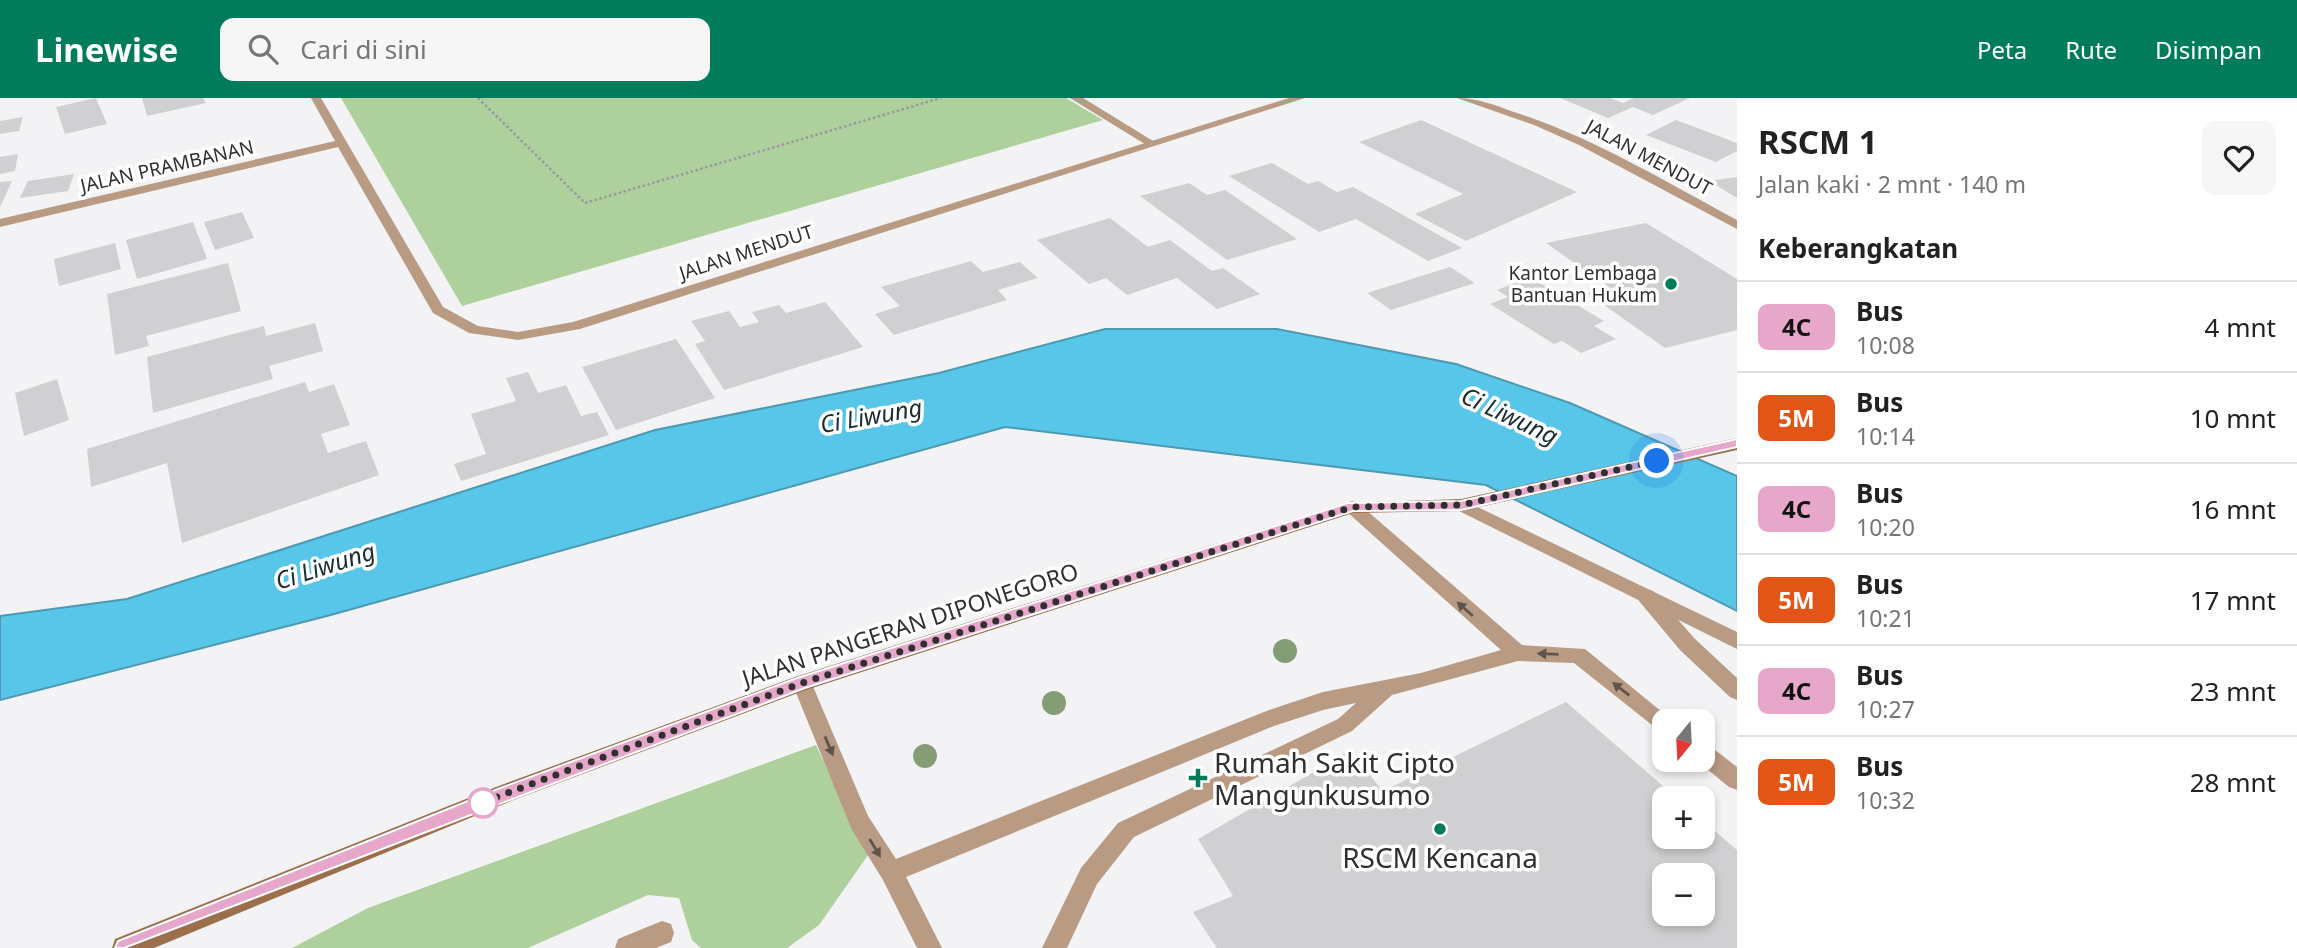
<!DOCTYPE html>
<html lang="id">
<meta charset="utf-8">
<style>
:root{--surface:#fff;--page:#f6f6f6;--text:#222;--muted:#767676;--line:#e0e0e0;--accent:#007c5a}
body{margin:0;font-family:"Noto Sans",sans-serif;background:var(--page);color:var(--text);height:100vh;display:flex;flex-direction:column;font-size:26px;white-space:nowrap}
*{box-sizing:border-box;margin:0}
p{font-size:23px;color:var(--muted)}
.icon{flex:none;width:38px;height:38px;fill:none;stroke:currentColor;stroke-width:2;stroke-linecap:round;stroke-linejoin:round}
.map{position:relative;flex:1;overflow:hidden}
.sheet{display:flex;flex-direction:column;background:var(--surface);width:560px}
.sheet>*{flex:none}
.badge{padding:0 14px;border-radius:10px;font-size:24px;line-height:46px}
.needle{width:46px;rotate:198deg}
.buttons{position:absolute;left:1652px;top:611px;display:grid;gap:14px}
.buttons a{display:grid;place-items:center;width:63px;height:63px;border-radius:14px;background:var(--surface);box-shadow:0 4px 10px #0003;font-size:35px}
.you{position:absolute;width:35px;height:35px;margin:-18px;border:5px solid #fff;border-radius:50%;background:#1a73e8;box-shadow:0 0 0 10px #1a73e833}
.map>.badge{position:absolute;translate:-50% -50%;box-shadow:0 0 0 4px #fff}
h2{padding:0 21px;font-size:26px;line-height:63px}
.round{display:grid;place-items:center;flex:none;width:74px;height:74px;border-radius:14px;background:var(--page)}
.summary{display:flex;align-items:center;justify-content:space-between;height:119px;padding:0 21px}
h1{font-size:33px;font-weight:700;line-height:52px}
ul{padding:0;list-style:none}
li{display:flex;align-items:center;gap:21px;height:91px;padding:0 21px;border-top:2px solid var(--line)}
li div{flex:1}
li b{display:block;font-size:26px}
li em{font-style:normal}
li .badge{min-width:77px;font-weight:700;text-align:center}
header{display:flex;align-items:center;gap:42px;box-sizing:border-box;height:98px;padding:0 35px;background:var(--accent);color:#fff}
header strong{font-size:33px}
nav{display:flex;gap:38px;margin-inline-start:auto;font-size:24px}
.search{width:490px;height:63px;background:var(--page);display:flex;align-items:center;gap:18px;box-sizing:border-box;padding:0 24px;border-radius:14px;color:var(--muted);font-size:26px}
main{display:flex;flex:1;min-height:0}
.map>svg:first-child{display:block}
</style>
<header>
<strong>Linewise</strong>
<div class="search"><svg class="icon" aria-label="search" viewBox="0 0 24 24"><circle cx="10" cy="10" r="6"/><path d="M15 15l6 6"/></svg>Cari di sini</div>
<nav><a>Peta</a><a>Rute</a><a>Disimpan</a></nav>
</header>
<main>
<div class="map">
<svg width="1737" height="850" viewBox="0 0 1737 850">
<rect width="100%" height="100%" fill="#f3f3f5"/>
<g fill="#add09c">
<polygon points="341,0 1066,0 1103,22 462,208"/>
<polygon points="816,647 868,757 819,827 787,850 701,850 692,842 679,800 648,797 528,850 292,850 368,810"/>
</g>
<polygon fill="#58c6e8" stroke="#4c99b1" stroke-width="2" points="1105,231 1277,231 1456,266 1570,305 1737,378 1737,513 1486,387 1005,329 327,518 0,602 0,518 127,501 655,332 939,275"/>
<g fill="#d0cfd1" fill-rule="evenodd">
<polygon points="96,0 107,26 65,36 56,9"/>
<polygon points="142,0 203,0 206,5 147,18"/>
<polygon points="1560,0 1610,0 1623,5 1634,0 1690,0 1653,17 1633,9 1608,20"/>
<polygon points="23,19 19,33 0,36 0,23"/>
<polygon points="1421,22 1577,94 1466,143 1415,116 1463,96 1359,44"/>
<polygon points="1676,22 1737,45 1737,53 1716,64 1646,37"/>
<polygon points="18,56 15,73 0,76 0,59"/>
<polygon points="1272,65 1308,86 1318,83 1337,94 1353,89 1462,150 1428,163 1356,121 1319,134 1229,78"/>
<polygon points="74,76 68,93 20,100 28,83"/>
<polygon points="1737,79 1737,100 1709,83"/>
<polygon points="12,83 0,109 0,84"/>
<polygon points="1189,85 1207,97 1225,92 1297,141 1227,162 1140,98"/>
<polygon points="242,114 254,140 215,152 204,124"/>
<polygon points="1110,120 1148,149 1170,142 1212,173 1223,170 1260,196 1217,211 1177,180 1127,197 1106,180 1089,186 1037,142"/>
<polygon points="193,124 207,161 137,181 126,142"/>
<polygon points="1646,125 1737,181 1737,232 1665,250 1587,195 1610,190 1546,145"/>
<polygon points="115,145 121,171 59,188 54,161"/>
<polygon points="971,163 983,174 1020,164 1038,180 998,192 1007,202 894,237 875,216 900,208 881,189"/>
<polygon points="228,165 241,213 146,238 149,248 115,257 107,196"/>
<polygon points="1450,169 1475,185 1391,212 1367,195"/>
<polygon points="1530,179 1604,223 1594,228 1616,241 1581,255 1562,243 1554,246 1490,206 1508,199 1497,192"/>
<polygon points="825,204 863,249 724,292 695,246 705,243 691,223 729,213 740,229 759,224 752,214 779,207 786,215"/>
<polygon points="315,225 323,253 269,268 273,281 153,315 147,259 264,228 266,238"/>
<polygon points="676,241 715,300 616,332 582,269"/>
<polygon points="528,274 538,295 566,287 581,318 597,314 609,337 461,383 454,366 486,356 471,316 516,303 506,280"/>
<polygon points="57,281 69,322 24,338 15,295"/>
<polygon points="305,284 309,294 334,286 350,327 321,336 328,355 366,343 379,377 182,445 167,365 91,389 87,351"/>
<path d="M 1566,604 L 1677,700 L 1664,700 L 1664,738 L 1703,738 L 1703,723 L 1737,752 L 1737,850 L 1217,850 L 1193,814 L 1233,798 L 1198,741 L 1350,653 L 1383,693 ZM 1664,777 L 1703,777 L 1703,816 L 1664,816 Z"/>
</g>
<g fill="none" stroke-linecap="round" stroke-linejoin="round">
<polyline stroke="#9a9a9c" stroke-width="2.5" stroke-dasharray="2.5 2.5" stroke-linecap="butt" points="478,0 585,105 941,0"/>
<g fill="#b99a83" fill-rule="evenodd">
<polygon points="1070,0 1083,0 1158,46 1148,48"/>
<polygon points="1352,403 1358,405 1522,547 1585,551 1673,623 1664,623 1664,634 1657,631 1574,565 1518,563 1392,597 1352,633 1134,739 1097,786 1067,850 1042,850 1081,770 1118,725 1338,621 1356,605 1323,612 1274,628 906,779 942,850 917,850 883,782 852,732 792,585 795,579 802,577 809,579 868,718 896,761 1269,612 1323,594 1421,575 1501,552 1346,413 1343,409 1346,405"/>
<polygon points="1646,491 1653,493 1694,540 1737,580 1737,602 1730,599 1680,552 1639,503 1637,498 1639,493"/>
<polygon points="1703,646 1710,648 1737,669 1737,692 1729,689 1696,662 1703,662"/>
<polygon points="662,823 671,826 674,835 671,844 656,850 615,850 618,841"/>
</g>
<g fill="#b99a83" fill-rule="evenodd">
<polygon points="311,0 321,0 443,209 478,228 518,234 573,224 1289,0 1305,0 580,231 518,242 469,235 433,215 338,49 0,129 0,121 335,43"/>
<path d="M 1457,0 C 1477,0 1495,7 1514,14 C 1592,39 1664,83 1737,122 L 1737,131 L 1579,47 L 1534,27 Z"/>
<polygon points="1461,401 1737,534 1737,551 1455,411 1452,407"/>
</g>
<polygon fill="#9b6f4c" fill-rule="evenodd" points="1737,340 1737,352 1461,413 1353,415 806,592 511,703 154,850 112,850 115,841 496,689 795,579 1346,405 1461,401"/>
</g>
<g fill="#859d75">
<circle cx="1285" cy="553" r="12"/>
<circle cx="1054" cy="605" r="12"/>
<circle cx="925" cy="658" r="12"/>
</g>
<defs><path id="oneway-solid" d="M-6-.8H1V-3.2L6.5 0L1 3.2V.8H-6Z" transform="scale(1.75)"/></defs>
<g fill="#60554e">
<use href="#oneway-solid" transform="translate(1465 511) rotate(-138)"/>
<use href="#oneway-solid" transform="translate(1548 556) rotate(-178)"/>
<use href="#oneway-solid" transform="translate(1621 591) rotate(-142)"/>
<use href="#oneway-solid" transform="translate(829 648) rotate(67)"/>
<use href="#oneway-solid" transform="translate(875 750) rotate(59)"/>
</g>
<polygon fill="#e7a7ca" stroke="#fff" stroke-width="2" points="1737,341 1737,349 1461,412 1353,413 805,590 510,702 124,850 115,850 118,843 498,691 797,580 1348,405 1461,403"/>
<g fill="none" stroke-linecap="round" stroke-linejoin="round">
<polyline stroke="#303031" stroke-width="7" stroke-dasharray="0 12.6" points="483,705 478,706 802,585 1352,409 1461,407 1657,363"/>
</g>
<g fill="#007c5a" stroke="#fff" stroke-width="2.5">
<circle cx="1671" cy="186" r="7"/>
<path d="M1194.5 669.5h7v7h7v7h-7v7h-7v-7h-7v-7h7z"/>
<circle cx="1440" cy="731" r="7"/>
</g>
<circle fill="#fff" stroke="#e7a7ca" stroke-width="3.5" cx="483" cy="705" r="14"/>
<g text-anchor="middle" dominant-baseline="central" stroke-width="7" stroke-linejoin="round" paint-order="stroke">
<g font-size="19" fill="#303031" stroke="#fff">
<text transform="translate(1649 59) rotate(28)">JALAN MENDUT</text>
<text transform="translate(167 68) rotate(-13)">JALAN PRAMBANAN</text>
<text transform="translate(746 154) rotate(-18)">JALAN MENDUT</text>
</g>
<g font-size="19" fill="#303031" stroke="#fff" text-anchor="end">
<text x="1657" y="175">Kantor Lembaga<tspan x="1657" dy="22">Bantuan Hukum</tspan></text>
</g>
<g font-size="23" fill="#303031" stroke="#fff">
<text transform="translate(910 526) rotate(-18)">JALAN PANGERAN DIPONEGORO</text>
</g>
<g font-size="24" font-style="italic" fill="#192d33" stroke="#fff">
<text transform="translate(871 317) rotate(-10)">Ci Liwung</text>
<text transform="translate(1510 317) rotate(25)">Ci Liwung</text>
<text transform="translate(325 467) rotate(-18)">Ci Liwung</text>
</g>
<g font-size="28" fill="#303031" stroke="#fff" text-anchor="start">
<text x="1214" y="664">Rumah Sakit Cipto<tspan x="1214" dy="32">Mangunkusumo</tspan></text>
<text x="1440" y="759" text-anchor="middle">RSCM Kencana</text>
</g>
</g>
</svg>
<div class="buttons">
<a><svg class="needle" viewBox="-14 -14 28 28"><path d="M0-13l5 13h-10z" fill="#e53935"/><path d="M0 13l5-13h-10z" fill="#767676"/></svg></a>
<a>+</a>
<a>−</a>
</div>
<div class="you" style="left:1657px;top:363px"></div>
</div>
<section class="sheet">
<div class="summary"><div><h1>RSCM 1</h1><p>Jalan kaki · 2 mnt · 140 m</p></div><a class="round"><svg class="icon" aria-label="heart" viewBox="0 0 24 24"><path d="M12 20l-8-8c-3-5 5-10 8-4 3-6 11-1 8 4z"/></svg></a></div>
<h2>Keberangkatan</h2>
<ul>
<li><span class="badge" style="background:#e7a7ca;color:#111">4C</span><div><b>Bus</b><p>10:08</p></div><em>4 mnt</em></li>
<li><span class="badge" style="background:#e35517;color:#fff">5M</span><div><b>Bus</b><p>10:14</p></div><em>10 mnt</em></li>
<li><span class="badge" style="background:#e7a7ca;color:#111">4C</span><div><b>Bus</b><p>10:20</p></div><em>16 mnt</em></li>
<li><span class="badge" style="background:#e35517;color:#fff">5M</span><div><b>Bus</b><p>10:21</p></div><em>17 mnt</em></li>
<li><span class="badge" style="background:#e7a7ca;color:#111">4C</span><div><b>Bus</b><p>10:27</p></div><em>23 mnt</em></li>
<li><span class="badge" style="background:#e35517;color:#fff">5M</span><div><b>Bus</b><p>10:32</p></div><em>28 mnt</em></li>
</ul>
</section>
</main>
